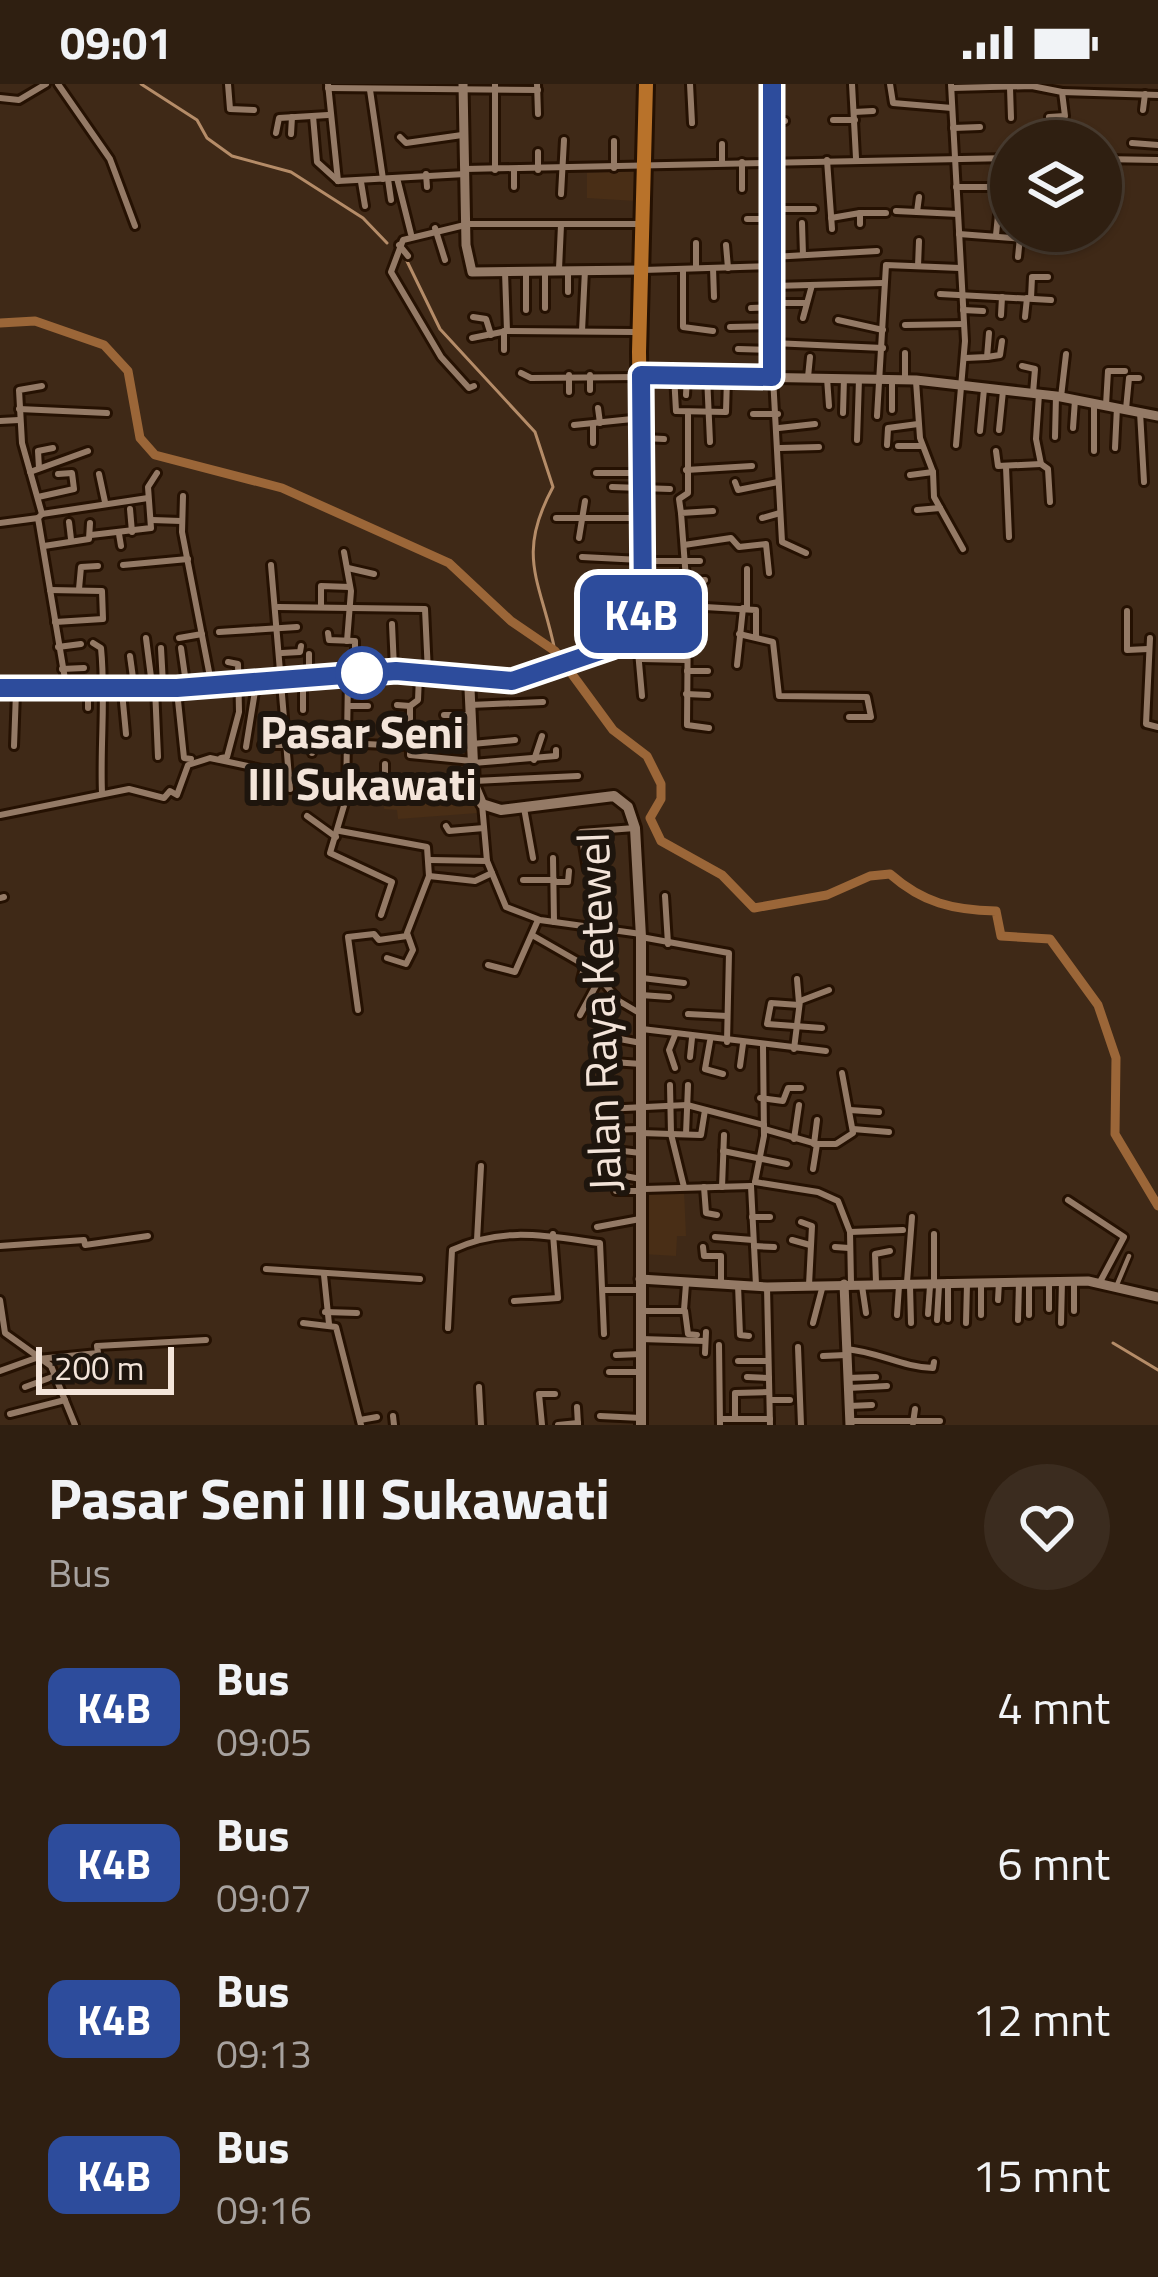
<!DOCTYPE html>
<html lang="id">
<style>
:root{--surface:#2f1f11;--page:#3b2c1f;--text:#f1f3f6;--muted:#a7a29f;--line:#4a3d31}
body{margin:0;font-family:"Titillium Web",sans-serif;background:var(--page);color:var(--text);height:100vh;display:flex;flex-direction:column;font-size:45px;white-space:nowrap}
*{box-sizing:border-box;margin:0}
p{font-size:39px;color:var(--muted)}
.icon{flex:none;width:66px;height:66px;fill:none;stroke:currentColor;stroke-width:2;stroke-linecap:round;stroke-linejoin:round}
.map{position:relative;height:1341px;overflow:hidden}
.side{display:flex;flex-direction:column;background:var(--surface);flex:1}
.side>*{flex:none}
.badge{padding:0 24px;border-radius:18px;font-size:42px;line-height:78px}
.fabs{position:absolute;left:990px;top:36px;display:grid;gap:24px}
.fabs a{display:grid;place-items:center;width:132px;height:132px;border-radius:50%;background:var(--surface);box-shadow:0 3px 9px #0004,0 0 0 3px var(--line);font-size:60px}
.scale{position:absolute;left:36px;bottom:30px;width:138px;box-sizing:border-box;padding-left:12px;border:6px solid #f3e4d9;border-top:0;font-size:33px;line-height:42px;white-space:nowrap;color:#f3e4d9;-webkit-text-stroke:9px #1e150d;paint-order:stroke}
.map>.badge{position:absolute;translate:-50% -50%;box-shadow:0 0 0 6px #fff}
.round{display:grid;place-items:center;flex:none;width:126px;height:126px;border-radius:63px;background:var(--page)}
.headline{display:flex;align-items:center;justify-content:space-between;height:204px;padding:0 48px}
h1{font-size:57px;font-weight:700;line-height:90px}
ul{padding:0;list-style:none}
li{display:flex;align-items:center;gap:36px;height:156px;padding:0 48px}
li div{flex:1}
li b{display:block;font-size:45px}
li em{font-style:normal}
li .badge{min-width:132px;font-weight:700;text-align:center}
.status{display:flex;justify-content:space-between;align-items:center;height:84px;padding:0 60px;background:var(--surface);direction:ltr}
.status svg{height:33px;fill:currentColor}
.map>svg:first-child{display:block}
</style>
<div class="status"><b>09:01</b><svg viewBox="0 0 49 12"><path d="M0 12V9h3v3zM5 12V6h3v6zM10 12V3h3v9zM15 12V0h3v12zM26 1h20v11H26zM47 4h2v5h-2z"/></svg></div>
<div class="map">
<svg width="1158" height="1341" viewBox="0 0 1158 1341">
<rect width="100%" height="100%" fill="#3f2917"/>
<g fill="#492e16">
<polygon points="639,87 636,117 587,114 587,89"/>
<polygon points="472,703 478,729 398,735 397,726 384,725 385,705"/>
<polygon points="684,1106 686,1152 677,1152 676,1172 643,1170 644,1107"/>
</g>
<g fill="none" stroke-linecap="round" stroke-linejoin="round">
<g stroke="#b58c68" stroke-width="3">
<polyline points="141,0 197,36 207,54 232,72 291,88 363,134 387,159"/>
<path d="M 404,171 L 440,245 L 535,348 L 553,403 C 515,473 541,497 555,567"/>
<polyline points="1113,1259 1158,1286"/>
</g>
<path stroke="#9b6638" stroke-width="9" d="M 0,239 L 35,237 L 104,261 L 128,287 L 140,354 L 155,371 L 282,404 L 449,479 L 511,537 L 555,567 L 613,646 L 647,672 L 661,700 L 661,715 L 650,734 L 661,757 L 722,791 L 754,824 L 827,811 L 870,792 L 890,790 C 923,819 953,826 996,827 L 1001,852 L 1050,855 L 1098,921 L 1116,974 L 1115,1050 L 1158,1122"/>
<g stroke="#251102" stroke-width="10">
<polyline id="pedestrian" points="1116,1203 1129,1172"/>
</g>
<g stroke="#251102" stroke-width="12">
<g id="minor">
<polyline points="58,0 110,75 135,142"/>
<polyline points="228,0 230,25 254,26"/>
<polyline points="328,0 338,97"/>
<polyline points="537,0 538,30"/>
<polyline points="690,0 692,39"/>
<polyline points="772,0 773,293 782,458 806,469"/>
<polyline points="852,0 856,74"/>
<polyline points="890,0 893,19 952,24"/>
<polyline points="951,0 965,257 956,361"/>
<polyline points="328,4 538,6"/>
<polyline points="952,4 1032,2 1062,8 1065,32 1049,33"/>
<polyline points="1010,4 1011,34"/>
<polyline points="370,6 383,95"/>
<polyline points="1062,8 1158,11"/>
<polyline points="0,14 19,16 46,0"/>
<polyline points="1143,26 1145,10"/>
<polyline points="854,28 873,27"/>
<polyline points="313,32 317,78 338,97"/>
<polyline points="771,36 785,37"/>
<polyline points="833,36 855,36"/>
<polyline points="953,44 980,43"/>
<polyline points="276,49 279,34 328,31"/>
<polyline points="291,50 292,33"/>
<polyline points="400,53 406,59 462,51"/>
<polyline points="614,57 614,84"/>
<polyline points="1132,59 1158,61"/>
<polyline points="722,60 722,79"/>
<polyline points="538,68 538,86"/>
<polyline points="1101,75 1158,76"/>
<polyline points="827,76 832,145"/>
<polyline points="465,85 1011,74"/>
<polyline points="495,86 495,0"/>
<polyline points="514,86 514,103"/>
<polyline points="426,90 427,103"/>
<polyline points="397,94 411,150"/>
<polyline points="388,95 391,116"/>
<polyline points="338,97 465,90"/>
<polyline points="361,98 365,122"/>
<polyline points="956,103 1010,103 1011,113"/>
<polyline points="742,105 742,78"/>
<polyline points="561,110 564,56"/>
<polyline points="771,125 814,125"/>
<polyline points="896,127 958,130"/>
<polyline points="917,128 919,113"/>
<polyline points="860,129 886,129"/>
<polyline points="831,134 860,129 860,140"/>
<polyline points="747,135 771,135"/>
<polyline points="802,139 803,171"/>
<polyline points="435,144 445,176"/>
<polyline points="959,150 1037,156"/>
<polyline points="996,151 998,131 1011,130"/>
<polyline points="696,159 696,184"/>
<polyline points="399,161 408,172"/>
<polyline points="726,161 728,184"/>
<polyline points="772,173 877,167"/>
<polyline points="1018,173 1020,153"/>
<polyline points="918,182 919,157"/>
<polyline points="713,184 714,213"/>
<polyline points="559,185 561,141"/>
<polyline points="683,185 683,243 713,247"/>
<polyline points="545,186 545,224"/>
<polyline points="643,186 771,182"/>
<polyline points="505,188 507,247"/>
<polyline points="773,202 883,199"/>
<polyline points="568,208 568,186"/>
<polyline points="940,210 1051,216"/>
<polyline points="1031,214 1032,193 1048,193"/>
<polyline points="773,219 805,219"/>
<polyline points="751,224 773,223"/>
<polyline points="526,226 526,187"/>
<polyline points="963,226 983,227"/>
<polyline points="1001,231 1002,213"/>
<polyline points="473,233 486,235 491,251"/>
<polyline points="1025,233 1027,214"/>
<polyline points="803,234 812,201"/>
<polyline points="838,236 883,246"/>
<polyline points="905,241 964,240"/>
<polyline points="730,243 773,242"/>
<polyline points="582,247 585,186"/>
<polyline points="472,254 507,247 635,248"/>
<polyline points="773,259 883,264"/>
<polyline points="738,265 774,266"/>
<polyline points="504,266 504,247"/>
<polyline points="905,269 905,295"/>
<polyline points="987,273 1000,271 1002,257"/>
<polyline points="965,274 987,273 989,249"/>
<polyline points="1022,282 1035,285 1033,309"/>
<polyline points="521,289 531,294 637,293"/>
<polyline points="569,291 569,308"/>
<polyline points="674,291 676,327 726,328 727,294"/>
<polyline points="707,292 710,358"/>
<polyline points="808,293 810,273"/>
<polyline points="827,294 829,322"/>
<polyline points="892,295 892,326"/>
<polyline points="42,302 19,306 22,359 42,430 38,434 66,601"/>
<polyline points="474,302 469,304 441,273 391,188 403,156 469,140 641,140"/>
<polyline points="590,306 590,291"/>
<polyline points="1039,310 1036,355 1041,380 1048,385 1050,418"/>
<polyline points="686,311 687,292"/>
<polyline points="1061,313 1066,270"/>
<polyline points="1094,319 1094,367"/>
<polyline points="1106,321 1108,287 1125,287"/>
<polyline points="598,324 600,339"/>
<polyline points="19,325 107,329"/>
<polyline points="1126,325 1129,294 1139,294"/>
<polyline points="1140,328 1144,398"/>
<polyline points="843,329 844,294"/>
<polyline points="753,330 778,330"/>
<polyline points="877,332 886,181 960,184"/>
<polyline points="0,337 19,336"/>
<polyline points="593,340 593,359"/>
<polyline points="574,341 642,334"/>
<polyline points="779,344 815,340"/>
<polyline points="1073,344 1075,316"/>
<polyline points="999,346 1003,307"/>
<polyline points="980,347 984,305"/>
<polyline points="1055,353 1056,312"/>
<polyline points="643,354 664,355"/>
<polyline points="857,356 859,295"/>
<polyline points="887,361 888,344 918,340"/>
<polyline points="898,362 922,362"/>
<polyline points="780,364 819,363"/>
<polyline points="1115,364 1117,323"/>
<polyline points="996,367 998,382 1041,380"/>
<polyline points="1006,383 1009,453"/>
<polyline points="39,384 38,367 53,364"/>
<polyline points="686,386 752,382"/>
<polyline points="30,388 88,367"/>
<polyline points="933,388 934,413 963,465"/>
<polyline points="596,389 638,389"/>
<polyline points="99,390 105,418"/>
<polyline points="910,391 933,388 920,354 916,297"/>
<polyline points="735,398 738,406 778,398"/>
<polyline points="612,403 670,405"/>
<polyline points="183,412 182,448 211,598"/>
<polyline points="38,413 74,405 72,389 58,390"/>
<polyline points="130,425 132,448"/>
<polyline points="917,426 940,424"/>
<polyline points="713,427 681,429 688,522 756,526 756,553"/>
<polyline points="681,429 679,415 688,409 688,331"/>
<polyline points="42,430 148,414"/>
<polyline points="556,434 640,434"/>
<polyline points="762,434 780,429"/>
<polyline points="152,436 181,437"/>
<polyline points="69,438 71,455"/>
<polyline points="0,439 38,434"/>
<polyline points="119,450 121,462"/>
<polyline points="91,451 151,444 148,403 157,389"/>
<polyline points="579,454 585,417"/>
<polyline points="684,461 731,454 739,463 766,460 769,489"/>
<polyline points="44,462 89,455 90,439"/>
<polyline points="344,468 351,507 347,557"/>
<polyline points="582,473 641,476"/>
<polyline points="644,477 700,477"/>
<polyline points="123,481 188,475"/>
<polyline points="271,481 290,705"/>
<polyline points="348,484 374,490"/>
<polyline points="747,485 747,525"/>
<polyline points="590,492 640,492"/>
<polyline points="686,498 705,496"/>
<polyline points="79,505 81,483 98,482"/>
<polyline points="50,506 102,507 103,535 55,538"/>
<polyline points="321,521 321,502 350,503"/>
<polyline points="646,521 688,522 687,641 709,644"/>
<polyline points="278,523 425,525 428,589"/>
<polyline points="1127,527 1127,566 1148,565"/>
<polyline points="601,538 635,540"/>
<polyline points="392,540 394,584"/>
<polyline points="636,545 642,612"/>
<polyline points="219,548 297,543"/>
<polyline points="328,549 329,556 355,557 355,589"/>
<polyline points="739,550 773,558 779,612 867,613 871,633 849,633"/>
<polyline points="146,554 152,601"/>
<polyline points="179,554 202,550"/>
<polyline points="1150,554 1146,640 1158,643"/>
<path d="M 93,559 L 101,564 C 106,613 100,661 102,709"/>
<polyline points="58,563 81,560"/>
<polyline points="161,564 163,600"/>
<polyline points="181,564 186,599"/>
<polyline points="282,569 300,568 301,562"/>
<polyline points="130,572 134,601"/>
<polyline points="642,575 686,576"/>
<polyline points="737,581 743,524"/>
<polyline points="62,585 84,584"/>
<polyline points="687,587 708,587"/>
<polyline points="309,590 309,570"/>
<polyline points="419,592 418,616 410,622 410,671 472,677"/>
<polyline points="348,593 346,715 330,769 392,798 381,831"/>
<polyline points="303,597 303,626"/>
<polyline points="155,604 158,673"/>
<polyline points="177,607 184,674 191,675"/>
<polyline points="88,608 88,624"/>
<polyline points="122,608 126,650"/>
<polyline points="686,610 708,611"/>
<polyline points="397,621 410,622"/>
<polyline points="470,621 543,618"/>
<polyline points="350,622 368,622"/>
<polyline points="444,631 471,631"/>
<polyline points="288,650 350,648"/>
<polyline points="365,660 407,662"/>
<polyline points="472,660 515,656"/>
<polyline points="262,661 289,661"/>
<polyline points="14,662 16,608"/>
<polyline points="246,663 256,601"/>
<polyline points="312,669 312,649"/>
<polyline points="221,674 227,673 239,628 238,580 228,578"/>
<polyline points="534,676 542,652"/>
<polyline points="473,679 556,672 556,666"/>
<polyline points="385,680 385,703"/>
<polyline points="474,697 578,692"/>
<polyline points="348,701 474,701"/>
<polyline points="482,720 487,777 506,823 540,836 641,850"/>
<polyline points="524,724 533,774"/>
<polyline points="0,731 129,705 164,714 170,707 177,711 188,681 210,674 276,688 284,697 291,694"/>
<polyline points="307,732 336,753"/>
<polyline points="446,742 449,747 484,744"/>
<polyline points="340,747 427,763 429,792 407,849 413,866 406,880 387,874"/>
<polyline points="553,774 554,838"/>
<polyline points="430,776 487,777"/>
<polyline points="587,785 581,748 635,744"/>
<polyline points="429,792 475,797 492,789"/>
<polyline points="523,796 554,796"/>
<polyline points="554,798 568,798 569,787"/>
<polyline points="595,800 599,844"/>
<polyline points="665,812 668,860"/>
<polyline points="0,814 4,813"/>
<polyline points="532,851 593,886 619,917 641,930"/>
<polyline points="641,853 729,869 727,958"/>
<polyline points="488,881 515,888 538,836"/>
<polyline points="605,881 611,846"/>
<polyline points="642,894 684,899"/>
<polyline points="797,895 799,919"/>
<polyline points="581,896 584,884"/>
<polyline points="641,911 669,913"/>
<polyline points="799,921 771,919 767,940 822,944"/>
<polyline points="358,926 348,853 374,850 379,856 407,852"/>
<polyline points="688,930 727,932"/>
<polyline points="580,931 600,894"/>
<polyline points="642,945 826,967"/>
<polyline points="604,952 641,959"/>
<polyline points="710,957 705,985 723,990"/>
<polyline points="794,965 800,917 829,906"/>
<polyline points="596,966 613,978 641,980"/>
<polyline points="690,973 692,954"/>
<polyline points="740,982 743,960"/>
<polyline points="675,984 669,966 675,951"/>
<polyline points="670,1001 671,1050 684,1103"/>
<polyline points="760,1014 783,1017 788,1004 801,1004"/>
<polyline points="850,1026 879,1028"/>
<polyline points="764,1045 817,1060 836,1060 853,1049 842,989"/>
<polyline points="853,1045 889,1048"/>
<polyline points="600,1046 641,1045"/>
<polyline points="641,1049 701,1051 705,1026"/>
<polyline points="686,1050 688,1001"/>
<polyline points="794,1055 799,1021"/>
<polyline points="600,1058 604,1025 687,1021 764,1041"/>
<polyline points="814,1060 817,1036"/>
<polyline points="614,1066 641,1069"/>
<polyline points="723,1067 787,1080"/>
<polyline points="813,1085 817,1060"/>
<polyline points="608,1089 641,1095"/>
<polyline points="755,1098 818,1108 838,1117 850,1148 851,1199"/>
<polyline points="755,1098 764,1052 763,962"/>
<polyline points="751,1102 756,1201"/>
<polyline points="704,1103 706,1129 717,1131"/>
<polyline points="722,1103 724,1051"/>
<polyline points="644,1105 751,1102"/>
<polyline points="616,1107 640,1107"/>
<polyline points="1068,1116 1124,1153 1100,1198"/>
<polyline points="752,1133 770,1133"/>
<polyline points="801,1138 812,1142 809,1201"/>
<polyline points="597,1143 640,1135"/>
<polyline points="850,1148 903,1146"/>
<polyline points="715,1153 753,1156"/>
<polyline points="477,1156 481,1082"/>
<polyline points="792,1156 810,1161"/>
<polyline points="0,1162 84,1156 85,1161 148,1152"/>
<polyline points="754,1162 774,1163"/>
<polyline points="703,1163 704,1172 721,1172 721,1201"/>
<polyline points="835,1163 849,1164"/>
<polyline points="266,1185 420,1195"/>
<polyline points="324,1191 329,1240"/>
<polyline points="1029,1197 1029,1231"/>
<polyline points="1049,1197 1049,1225"/>
<polyline points="876,1198 875,1170 890,1167"/>
<polyline points="907,1198 912,1133"/>
<polyline points="934,1198 934,1150"/>
<polyline points="738,1201 740,1251 749,1252"/>
<polyline points="862,1202 866,1229"/>
<polyline points="910,1202 911,1239"/>
<polyline points="767,1203 770,1341"/>
<polyline points="603,1206 640,1206"/>
<polyline points="0,1216 5,1249 51,1282 75,1341"/>
<polyline points="998,1216 999,1198"/>
<polyline points="514,1217 558,1214 553,1150"/>
<polyline points="684,1226 686,1200"/>
<polyline points="641,1227 685,1227 688,1250 697,1251"/>
<polyline points="1074,1227 1074,1197"/>
<polyline points="325,1228 357,1229"/>
<polyline points="928,1230 930,1202"/>
<polyline points="897,1231 899,1202"/>
<polyline points="981,1231 981,1198"/>
<polyline points="948,1235 948,1198"/>
<polyline points="937,1236 939,1202"/>
<polyline points="1018,1236 1019,1198"/>
<polyline points="303,1239 336,1243 361,1341"/>
<polyline points="813,1239 823,1201"/>
<polyline points="966,1239 967,1200"/>
<polyline points="1061,1239 1062,1197"/>
<path d="M 448,1244 L 452,1166 C 503,1142 547,1152 600,1159 L 604,1250"/>
<polyline points="641,1255 705,1257"/>
<polyline points="719,1261 720,1341"/>
<polyline points="798,1263 801,1341"/>
<path d="M 846,1265 C 879,1268 902,1283 933,1284 L 934,1278"/>
<polyline points="705,1269 706,1248"/>
<polyline points="616,1271 641,1270"/>
<polyline points="823,1272 846,1271"/>
<polyline points="38,1275 98,1269 97,1262 206,1256"/>
<polyline points="738,1277 768,1277"/>
<polyline points="0,1287 36,1274"/>
<polyline points="609,1288 641,1288"/>
<polyline points="747,1293 769,1294"/>
<polyline points="847,1294 876,1293"/>
<polyline points="25,1303 55,1292"/>
<polyline points="479,1303 481,1341"/>
<polyline points="848,1304 887,1302"/>
<polyline points="770,1316 790,1316"/>
<polyline points="849,1322 872,1321"/>
<polyline points="577,1323 578,1341"/>
<polyline points="10,1330 65,1316"/>
<polyline points="393,1332 394,1341"/>
<polyline points="600,1332 641,1334"/>
<polyline points="735,1334 735,1309 769,1308"/>
<polyline points="720,1335 770,1335"/>
<polyline points="360,1336 377,1333"/>
<polyline points="849,1337 940,1337"/>
<polyline points="913,1339 915,1325"/>
<polyline points="542,1341 539,1310 555,1310"/>
<polyline points="558,1341 578,1339"/>
</g>
</g>
<g stroke="#251102" stroke-width="15">
<g id="tertiary">
<polyline points="463,0 466,161 472,188 643,186"/>
<polyline points="641,291 916,296 1056,312 1158,332"/>
<polyline points="640,1195 767,1203 1088,1197 1158,1213"/>
<polyline points="844,1200 850,1341"/>
</g>
</g>
<g stroke="#251102" stroke-width="16">
<polyline id="secondary" points="469,594 474,701 482,720 501,726 614,712 628,723 635,744 641,853 641,1341"/>
</g>
<g stroke="#251102" stroke-width="20">
<polyline id="trunk" points="0,604 177,604 396,587 512,597 612,563 639,540 643,521 639,268 646,0"/>
</g>
<use href="#pedestrian" stroke="#947a66" stroke-width="4.5"/>
<use href="#minor" stroke="#947a66" stroke-width="6"/>
<use href="#tertiary" stroke="#947a66" stroke-width="9"/>
<use href="#secondary" stroke="#947a66" stroke-width="10"/>
<use href="#trunk" stroke="#b8722a" stroke-width="14"/>
</g>
<g fill="none" stroke-linecap="round" stroke-linejoin="round">
<g stroke="#fff" stroke-width="27">
<polyline id="line" points="0,604 177,604 396,587 512,597 612,563 639,540 643,521 641,291 772,293 772,0"/>
</g>
<use href="#line" stroke="#2d4c9c" stroke-width="18"/>
</g>
<circle fill="#fff" stroke="#2d4c9c" stroke-width="6" cx="362" cy="589" r="24"/>
<g text-anchor="middle" dominant-baseline="central" stroke-width="12" stroke-linejoin="round" paint-order="stroke">
<g font-size="45" font-weight="bold" fill="#f3e4d9" stroke="#1e150d">
<text x="362" y="647">Pasar Seni<tspan x="362" dy="52">III Sukawati</tspan></text>
</g>
<g font-size="45" fill="#f3e4d9" stroke="#1e150d">
<text transform="translate(598 928) rotate(-92)">Jalan Raya Ketewel</text>
</g>
</g>
</svg>
<div class="fabs">
<a><svg class="icon" aria-label="layers" viewBox="0 0 24 24"><path d="M12 4l9 5-9 5-9-5zM3 14l9 5 9-5"/></svg></a>
</div>
<div class="scale">200 m</div>
<b class="badge" style="left:641px;top:530px;background:#2d4c9c;color:#fff">K4B</b>
</div>
<section class="side">
<div class="headline"><div><h1>Pasar Seni III Sukawati</h1><p>Bus</p></div><a class="round"><svg class="icon" aria-label="heart" viewBox="0 0 24 24"><path d="M12 20l-8-8c-3-5 5-10 8-4 3-6 11-1 8 4z"/></svg></a></div>
<ul>
<li><span class="badge" style="background:#2d4c9c;color:#fff">K4B</span><div><b>Bus</b><p>09:05</p></div><em>4 mnt</em></li>
<li><span class="badge" style="background:#2d4c9c;color:#fff">K4B</span><div><b>Bus</b><p>09:07</p></div><em>6 mnt</em></li>
<li><span class="badge" style="background:#2d4c9c;color:#fff">K4B</span><div><b>Bus</b><p>09:13</p></div><em>12 mnt</em></li>
<li><span class="badge" style="background:#2d4c9c;color:#fff">K4B</span><div><b>Bus</b><p>09:16</p></div><em>15 mnt</em></li>
</ul>
</section>
